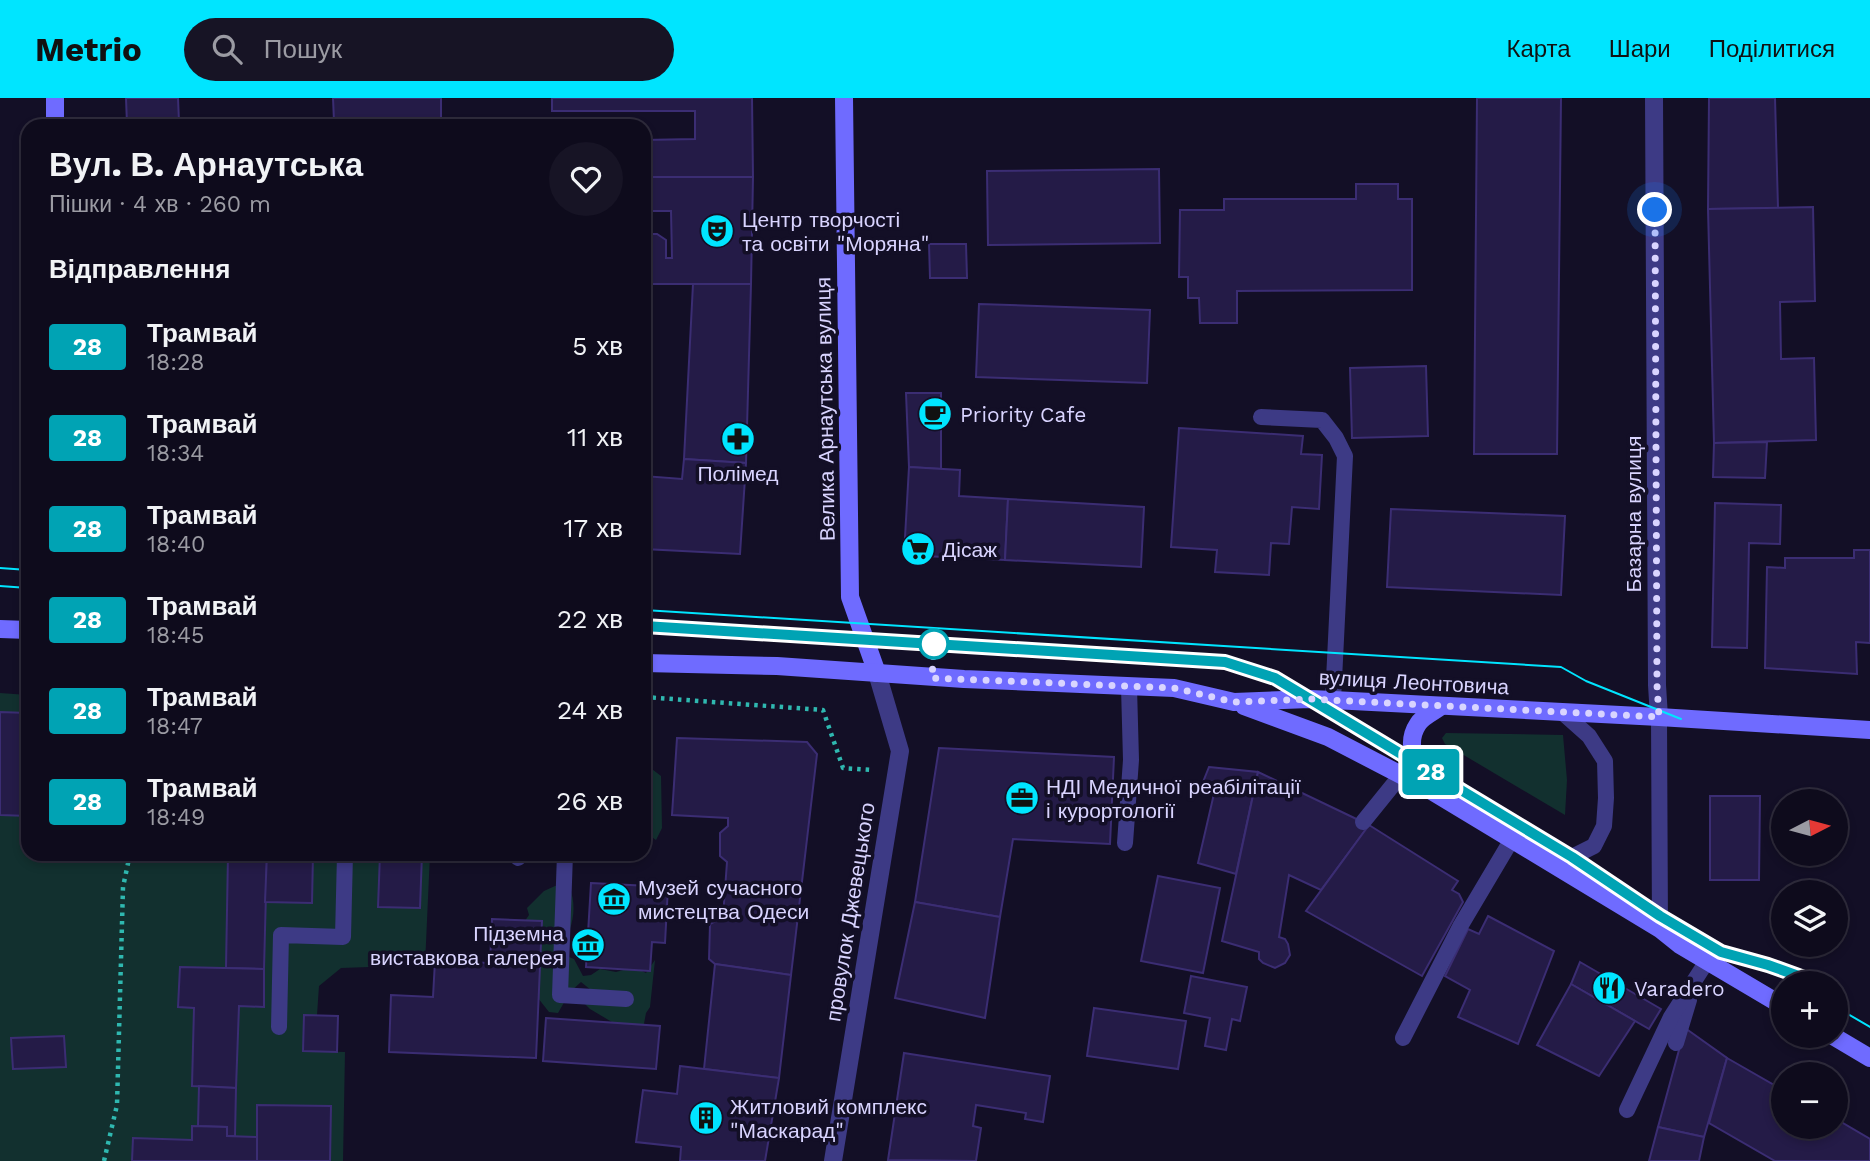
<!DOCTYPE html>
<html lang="uk">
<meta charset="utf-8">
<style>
:root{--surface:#0e0b1c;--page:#171425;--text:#f1f3f6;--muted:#9b9ba3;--line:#2e2b3b;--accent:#00e5ff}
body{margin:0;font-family:"Work Sans",sans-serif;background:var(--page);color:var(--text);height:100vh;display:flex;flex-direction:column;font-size:26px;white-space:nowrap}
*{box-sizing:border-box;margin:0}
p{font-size:23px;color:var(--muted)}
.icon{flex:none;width:38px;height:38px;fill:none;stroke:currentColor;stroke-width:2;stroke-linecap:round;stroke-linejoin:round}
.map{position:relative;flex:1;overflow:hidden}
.sheet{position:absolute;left:21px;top:21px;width:630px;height:742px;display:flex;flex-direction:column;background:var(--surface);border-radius:21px;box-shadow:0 4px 10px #0003,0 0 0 2px var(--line)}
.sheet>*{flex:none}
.badge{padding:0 14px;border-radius:5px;font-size:24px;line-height:46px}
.needle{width:46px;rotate:84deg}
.tools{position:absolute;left:1771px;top:691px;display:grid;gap:14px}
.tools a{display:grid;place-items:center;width:77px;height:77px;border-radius:50%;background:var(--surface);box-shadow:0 4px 10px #0003,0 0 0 2px var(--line);font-size:35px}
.you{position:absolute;width:35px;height:35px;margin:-18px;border:5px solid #fff;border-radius:50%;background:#1a73e8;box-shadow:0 0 0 10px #1a73e833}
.map>.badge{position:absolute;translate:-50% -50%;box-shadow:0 0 0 4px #fff}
h2{padding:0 28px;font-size:26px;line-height:63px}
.round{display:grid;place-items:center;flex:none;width:74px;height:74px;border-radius:37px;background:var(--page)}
.overview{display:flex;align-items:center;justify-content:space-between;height:119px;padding:0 28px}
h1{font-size:33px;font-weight:800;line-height:52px}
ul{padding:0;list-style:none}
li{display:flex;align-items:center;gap:21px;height:91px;padding:0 28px}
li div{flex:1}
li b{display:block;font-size:26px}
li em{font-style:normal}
li .badge{min-width:77px;font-weight:700;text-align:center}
header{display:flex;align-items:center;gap:42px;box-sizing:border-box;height:98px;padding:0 35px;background:var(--accent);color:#111}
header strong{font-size:33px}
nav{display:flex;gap:38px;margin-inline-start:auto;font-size:24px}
.search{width:490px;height:63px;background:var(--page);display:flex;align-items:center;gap:18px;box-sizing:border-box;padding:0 24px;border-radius:38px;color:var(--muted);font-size:26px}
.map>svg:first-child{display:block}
</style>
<header>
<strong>Metrio</strong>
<div class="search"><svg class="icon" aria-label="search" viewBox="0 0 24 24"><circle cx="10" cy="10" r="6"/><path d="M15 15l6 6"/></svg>Пошук</div>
<nav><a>Карта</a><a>Шари</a><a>Поділитися</a></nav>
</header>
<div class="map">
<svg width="1870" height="1063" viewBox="0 0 1870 1063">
<rect width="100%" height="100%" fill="#130f26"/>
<g fill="#12302f">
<polygon points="0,595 28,597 28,756 430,756 425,867 341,870 319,888 317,917 304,917 303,953 345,954 343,1063 0,1063"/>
<polygon points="1446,635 1563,637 1567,682 1565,717 1445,646 1442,640"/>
<polygon points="644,665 661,678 662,730 656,742 646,735 644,736"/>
<path d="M 555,788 L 569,788 C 579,812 571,834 559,855 L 574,861 L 583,878 L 591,877 L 600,871 L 616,874 L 634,869 L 646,875 L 655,862 L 650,909 L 646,915 L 643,931 L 622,930 L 590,911 L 583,904 L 591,892 L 581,884 L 570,894 L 558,915 L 549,914 L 527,886 L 516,836 L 529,817 L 527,810 L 544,793 Z"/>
</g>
<g fill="#241b47" stroke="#3b2d73" stroke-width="2">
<polygon points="126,0 178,0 179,24 127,26"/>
<polygon points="333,0 441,0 441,22 334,23"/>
<polygon points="552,0 752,0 753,79 644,79 644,42 695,41 695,13 552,13"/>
<polygon points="1477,0 1561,0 1557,356 1474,356"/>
<polygon points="1709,0 1775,0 1778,110 1708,111"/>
<polygon points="193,23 193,28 127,28 127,26"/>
<polygon points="1159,71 1160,145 988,147 987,73"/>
<polygon points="644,79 753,79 751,186 644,186 644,136 657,136 666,142 666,160 672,160 671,113 644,113"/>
<polygon points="1356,86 1398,86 1398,101 1412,101 1412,192 1237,193 1237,225 1200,225 1199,200 1188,200 1188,179 1179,179 1180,112 1224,112 1224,101 1356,101"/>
<polygon points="1813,109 1815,203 1780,204 1781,261 1814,260 1816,342 1714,345 1708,111"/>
<polygon points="929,146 966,146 967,180 930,180"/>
<polygon points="693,186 751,186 746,365 684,361"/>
<polygon points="979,206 1150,212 1147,285 976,279"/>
<polygon points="1426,268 1428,338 1352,340 1350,270"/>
<polygon points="906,295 941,295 941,371 909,369"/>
<polygon points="1179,330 1303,338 1301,356 1322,357 1319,411 1292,409 1289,446 1271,445 1269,477 1215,474 1217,452 1171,449"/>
<polygon points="1767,344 1765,380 1713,379 1714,345"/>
<polygon points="684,361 746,365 740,456 644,451 644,378 682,381"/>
<polygon points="909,369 960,372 959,398 1008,401 1005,462 904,457"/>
<polygon points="1008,401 1144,409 1141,469 1005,462"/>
<polygon points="1715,405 1781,407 1780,446 1749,445 1747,550 1712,549"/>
<polygon points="1391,411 1565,418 1561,497 1387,489"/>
<polygon points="1854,452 1870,452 1870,545 1856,544 1857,576 1765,570 1767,469 1785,470 1785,460 1854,460"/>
<polygon points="0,614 28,615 28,718 0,717"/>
<polygon points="677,640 807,644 817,656 791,877 715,866 709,861 710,826 723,819 727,764 720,758 720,735 728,728 728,720 672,717"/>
<polygon points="939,650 1114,659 1110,746 1013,741 1000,819 915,804"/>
<polygon points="1209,669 1258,674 1236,776 1198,765 1216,687 1203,684"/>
<polygon points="1258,674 1369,727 1321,792 1289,777 1279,839 1285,841 1288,846 1290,857 1285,865 1275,870 1263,865 1259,861 1259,854 1222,843"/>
<polygon points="1710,698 1760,698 1759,782 1710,782"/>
<polygon points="1369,727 1458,783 1452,792 1459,796 1463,804 1422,878 1306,813"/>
<polygon points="228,756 267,756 264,871 226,870"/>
<polygon points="267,756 313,756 312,805 265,804"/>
<polygon points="380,756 422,756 420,810 378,809"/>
<polygon points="1158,778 1220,790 1203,875 1141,863"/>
<polygon points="591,785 668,789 665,845 652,844 650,873 586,869"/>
<polygon points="915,804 1000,819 985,920 895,900"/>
<polygon points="1488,818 1554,853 1518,946 1458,919 1470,892 1445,878 1468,831 1479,836"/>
<polygon points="492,821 542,823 536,960 389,954 391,897 433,899 435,863 490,865"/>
<polygon points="1580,864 1661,911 1649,931 1571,886"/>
<polygon points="715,866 791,877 779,980 704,971"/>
<polygon points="180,869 264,871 264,909 239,908 236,990 192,988 194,910 178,909"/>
<polygon points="1191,878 1247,889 1240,923 1232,921 1226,952 1205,948 1210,920 1184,915"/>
<polygon points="1571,886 1635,923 1599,978 1537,947"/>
<polygon points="1094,910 1186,923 1178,971 1087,958"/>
<polygon points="304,917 338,918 337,954 303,953"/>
<polygon points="546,920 660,928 656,971 543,963"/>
<polygon points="1685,930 1727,960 1704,1039 1658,1029"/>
<polygon points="64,938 66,969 13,971 11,940"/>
<polygon points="904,955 1050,978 1043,1024 1025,1021 1026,1015 976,1007 973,1028 981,1030 976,1063 888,1062"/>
<polygon points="1727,960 1783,992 1783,1029 1836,1029 1836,1021 1870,1041 1870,1063 1775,1063 1709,1025"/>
<polygon points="680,968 779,980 765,1063 680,1063 681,1049 636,1044 643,992 677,996"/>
<polygon points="199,988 236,990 235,1038 227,1038 227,1029 198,1028"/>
<polygon points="257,1007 331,1008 330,1063 257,1063"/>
<polygon points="192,1028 227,1029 227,1038 257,1039 257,1063 132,1063 133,1040 192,1042"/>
<polygon points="1658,1029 1704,1039 1699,1063 1649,1063"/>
</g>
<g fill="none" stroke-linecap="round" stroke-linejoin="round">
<g stroke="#2fb8b0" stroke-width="4.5" stroke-dasharray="3.5 5" stroke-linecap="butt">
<polyline points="644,599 823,612 843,670 871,672"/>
<polyline points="104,1063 117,1007 123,789 130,756"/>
</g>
<g stroke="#3d3a85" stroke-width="16">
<polyline points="1261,319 1322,322 1336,340 1345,358 1333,602"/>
<polyline points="1659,619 1660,831"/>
<polyline points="1363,724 1401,677"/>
<polyline points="1125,745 1131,662 1129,589"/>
<polyline points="565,756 560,897 626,901"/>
<polyline points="518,760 519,756"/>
<polyline points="1543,760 1572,759 1594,748 1604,728 1606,700 1605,663 1589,638 1562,614"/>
<polyline points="279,929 281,837 343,839 345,756"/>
<polyline points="1403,940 1461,827 1512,741"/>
<polyline points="1676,945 1689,902"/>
<polyline points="1627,1012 1671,919 1707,863"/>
</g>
<g stroke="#3d3a85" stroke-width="18">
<polyline points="1654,0 1657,587 1659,619"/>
<polyline points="833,1063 900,653 877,575"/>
</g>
<g stroke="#6f6bff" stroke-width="18">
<polyline points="55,0 55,28"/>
<polyline points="844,0 850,499 877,575"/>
<polyline points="0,531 28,532"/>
<polyline points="644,565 777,568 964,581 1174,590 1234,604 1310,601 1333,602 1659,619 1870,632"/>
<polyline points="1244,608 1328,639 1430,692 1660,831 1680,847 1783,908"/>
<path d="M 1430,692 C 1419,671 1403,648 1418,626 C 1422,619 1433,614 1440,609"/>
<polyline points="1833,938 1870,960"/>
</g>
<g stroke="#00e5ff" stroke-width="2">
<polyline points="0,470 28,472"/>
<polyline points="0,488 28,490"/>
<polyline points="644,512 1561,569 1586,583 1681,621"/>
<polyline points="644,528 1225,564 1275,580 1572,759 1660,818 1721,854 1768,867 1807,881 1815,886"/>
<polyline points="1836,909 1870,929"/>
</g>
</g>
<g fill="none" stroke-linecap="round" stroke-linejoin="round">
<g stroke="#fff" stroke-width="16">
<polyline id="line" points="644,528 1225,564 1275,580 1572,759 1660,818 1721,854 1768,867 1807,881 1815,886"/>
</g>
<use href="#line" stroke="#00a3b4" stroke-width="10"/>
<polyline stroke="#d9d4ff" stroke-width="7" stroke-dasharray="0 12.6" points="934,546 932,580 1174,590 1234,604 1310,601 1659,619 1657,587 1655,112"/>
</g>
<defs>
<g id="theatre-disc" transform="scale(1.75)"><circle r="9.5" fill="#00e5ff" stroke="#130f26"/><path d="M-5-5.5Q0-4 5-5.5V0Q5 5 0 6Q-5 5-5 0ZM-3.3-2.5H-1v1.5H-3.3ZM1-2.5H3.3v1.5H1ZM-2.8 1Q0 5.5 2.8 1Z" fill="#111"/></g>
<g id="cafe-disc" transform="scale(1.75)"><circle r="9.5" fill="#00e5ff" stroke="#130f26"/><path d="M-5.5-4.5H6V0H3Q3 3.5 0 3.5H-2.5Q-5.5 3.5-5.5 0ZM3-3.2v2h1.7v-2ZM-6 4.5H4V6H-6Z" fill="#111"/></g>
<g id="pharmacy-disc" transform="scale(1.75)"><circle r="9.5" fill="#00e5ff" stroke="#130f26"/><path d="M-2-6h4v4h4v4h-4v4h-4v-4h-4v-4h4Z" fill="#111"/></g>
<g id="supermarket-disc" transform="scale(1.75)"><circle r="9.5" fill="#00e5ff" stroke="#130f26"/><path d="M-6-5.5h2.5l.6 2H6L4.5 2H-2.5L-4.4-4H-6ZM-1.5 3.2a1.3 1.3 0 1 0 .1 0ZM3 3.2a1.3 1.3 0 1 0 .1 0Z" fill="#111"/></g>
<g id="office-disc" transform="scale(1.75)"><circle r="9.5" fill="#00e5ff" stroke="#130f26"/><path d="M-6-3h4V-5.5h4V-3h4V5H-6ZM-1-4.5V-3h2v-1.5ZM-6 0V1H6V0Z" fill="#111"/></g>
<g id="museum-disc" transform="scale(1.75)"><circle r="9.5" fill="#00e5ff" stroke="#130f26"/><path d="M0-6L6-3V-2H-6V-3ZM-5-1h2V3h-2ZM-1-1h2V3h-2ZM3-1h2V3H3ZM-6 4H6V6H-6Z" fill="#111"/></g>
<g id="restaurant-disc" transform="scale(1.75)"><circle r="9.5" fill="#00e5ff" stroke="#130f26"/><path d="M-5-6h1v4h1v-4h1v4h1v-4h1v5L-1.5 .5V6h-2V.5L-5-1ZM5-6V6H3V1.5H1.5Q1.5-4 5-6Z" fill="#111"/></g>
<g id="building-disc" transform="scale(1.75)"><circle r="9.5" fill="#00e5ff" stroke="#130f26"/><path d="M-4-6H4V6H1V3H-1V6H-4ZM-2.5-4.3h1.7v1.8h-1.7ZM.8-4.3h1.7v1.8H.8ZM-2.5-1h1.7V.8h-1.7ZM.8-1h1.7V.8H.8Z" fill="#111"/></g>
</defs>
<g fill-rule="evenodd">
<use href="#theatre-disc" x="717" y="133"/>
<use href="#cafe-disc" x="935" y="316"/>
<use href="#pharmacy-disc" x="738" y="341"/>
<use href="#supermarket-disc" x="918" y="451"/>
<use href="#office-disc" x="1022" y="700"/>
<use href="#museum-disc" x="614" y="801"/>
<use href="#museum-disc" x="588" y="847"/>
<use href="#restaurant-disc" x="1609" y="890"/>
<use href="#building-disc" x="706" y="1020"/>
</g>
<circle fill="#fff" stroke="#00a3b4" stroke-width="3.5" cx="934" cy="546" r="14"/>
<g text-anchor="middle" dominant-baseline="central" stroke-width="7" stroke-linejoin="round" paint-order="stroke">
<g font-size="21" fill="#d9d4ff" stroke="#130f26" text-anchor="start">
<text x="742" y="121">Центр творчості<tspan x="742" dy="24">та освіти "Моряна"</tspan></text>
<text x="960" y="316">Priority Cafe</text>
<text x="738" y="375" text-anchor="middle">Полімед</text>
<text x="942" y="451">Дісаж</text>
<text x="1046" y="688">НДІ Медичної реабілітації<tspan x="1046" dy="24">і курортології</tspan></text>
<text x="638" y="789">Музей сучасного<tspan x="638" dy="24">мистецтва Одеси</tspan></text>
<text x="564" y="835" text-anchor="end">Підземна<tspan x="564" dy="24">виставкова галерея</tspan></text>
<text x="1634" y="890">Varadero</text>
<text x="730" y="1008">Житловий комплекс<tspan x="730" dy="24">"Маскарад"</tspan></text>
</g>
<g font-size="21" fill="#d9d4ff" stroke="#130f26">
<text transform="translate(825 311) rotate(-91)">Велика Арнаутська вулиця</text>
<text transform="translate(1633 416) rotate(-90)">Базарна вулиця</text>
<text transform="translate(1414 584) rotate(3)">вулиця Леонтовича</text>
<text transform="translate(850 814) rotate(-81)">провулок Джевецького</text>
</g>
</g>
</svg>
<div class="tools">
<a><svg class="needle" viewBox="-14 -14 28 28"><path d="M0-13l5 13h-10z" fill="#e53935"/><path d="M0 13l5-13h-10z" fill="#9b9ba3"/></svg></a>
<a><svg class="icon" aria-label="layers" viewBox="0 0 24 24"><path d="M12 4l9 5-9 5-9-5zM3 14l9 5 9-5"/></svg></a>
<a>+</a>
<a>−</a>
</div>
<div class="you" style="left:1655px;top:112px"></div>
<b class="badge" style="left:1431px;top:674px;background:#00a3b4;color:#fff">28</b>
<section class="sheet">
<div class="overview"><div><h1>Вул. В. Арнаутська</h1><p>Пішки · 4 хв · 260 m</p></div><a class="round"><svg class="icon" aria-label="heart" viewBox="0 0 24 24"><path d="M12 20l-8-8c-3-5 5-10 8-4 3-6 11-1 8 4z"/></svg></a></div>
<h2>Відправлення</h2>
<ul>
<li><span class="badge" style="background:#00a3b4;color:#fff">28</span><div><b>Трамвай</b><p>18:28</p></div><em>5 хв</em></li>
<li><span class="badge" style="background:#00a3b4;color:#fff">28</span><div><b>Трамвай</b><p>18:34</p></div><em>11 хв</em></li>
<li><span class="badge" style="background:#00a3b4;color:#fff">28</span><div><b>Трамвай</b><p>18:40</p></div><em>17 хв</em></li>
<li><span class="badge" style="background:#00a3b4;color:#fff">28</span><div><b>Трамвай</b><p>18:45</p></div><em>22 хв</em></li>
<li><span class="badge" style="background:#00a3b4;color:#fff">28</span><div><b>Трамвай</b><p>18:47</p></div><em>24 хв</em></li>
<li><span class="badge" style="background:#00a3b4;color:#fff">28</span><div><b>Трамвай</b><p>18:49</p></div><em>26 хв</em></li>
</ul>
</section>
</div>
